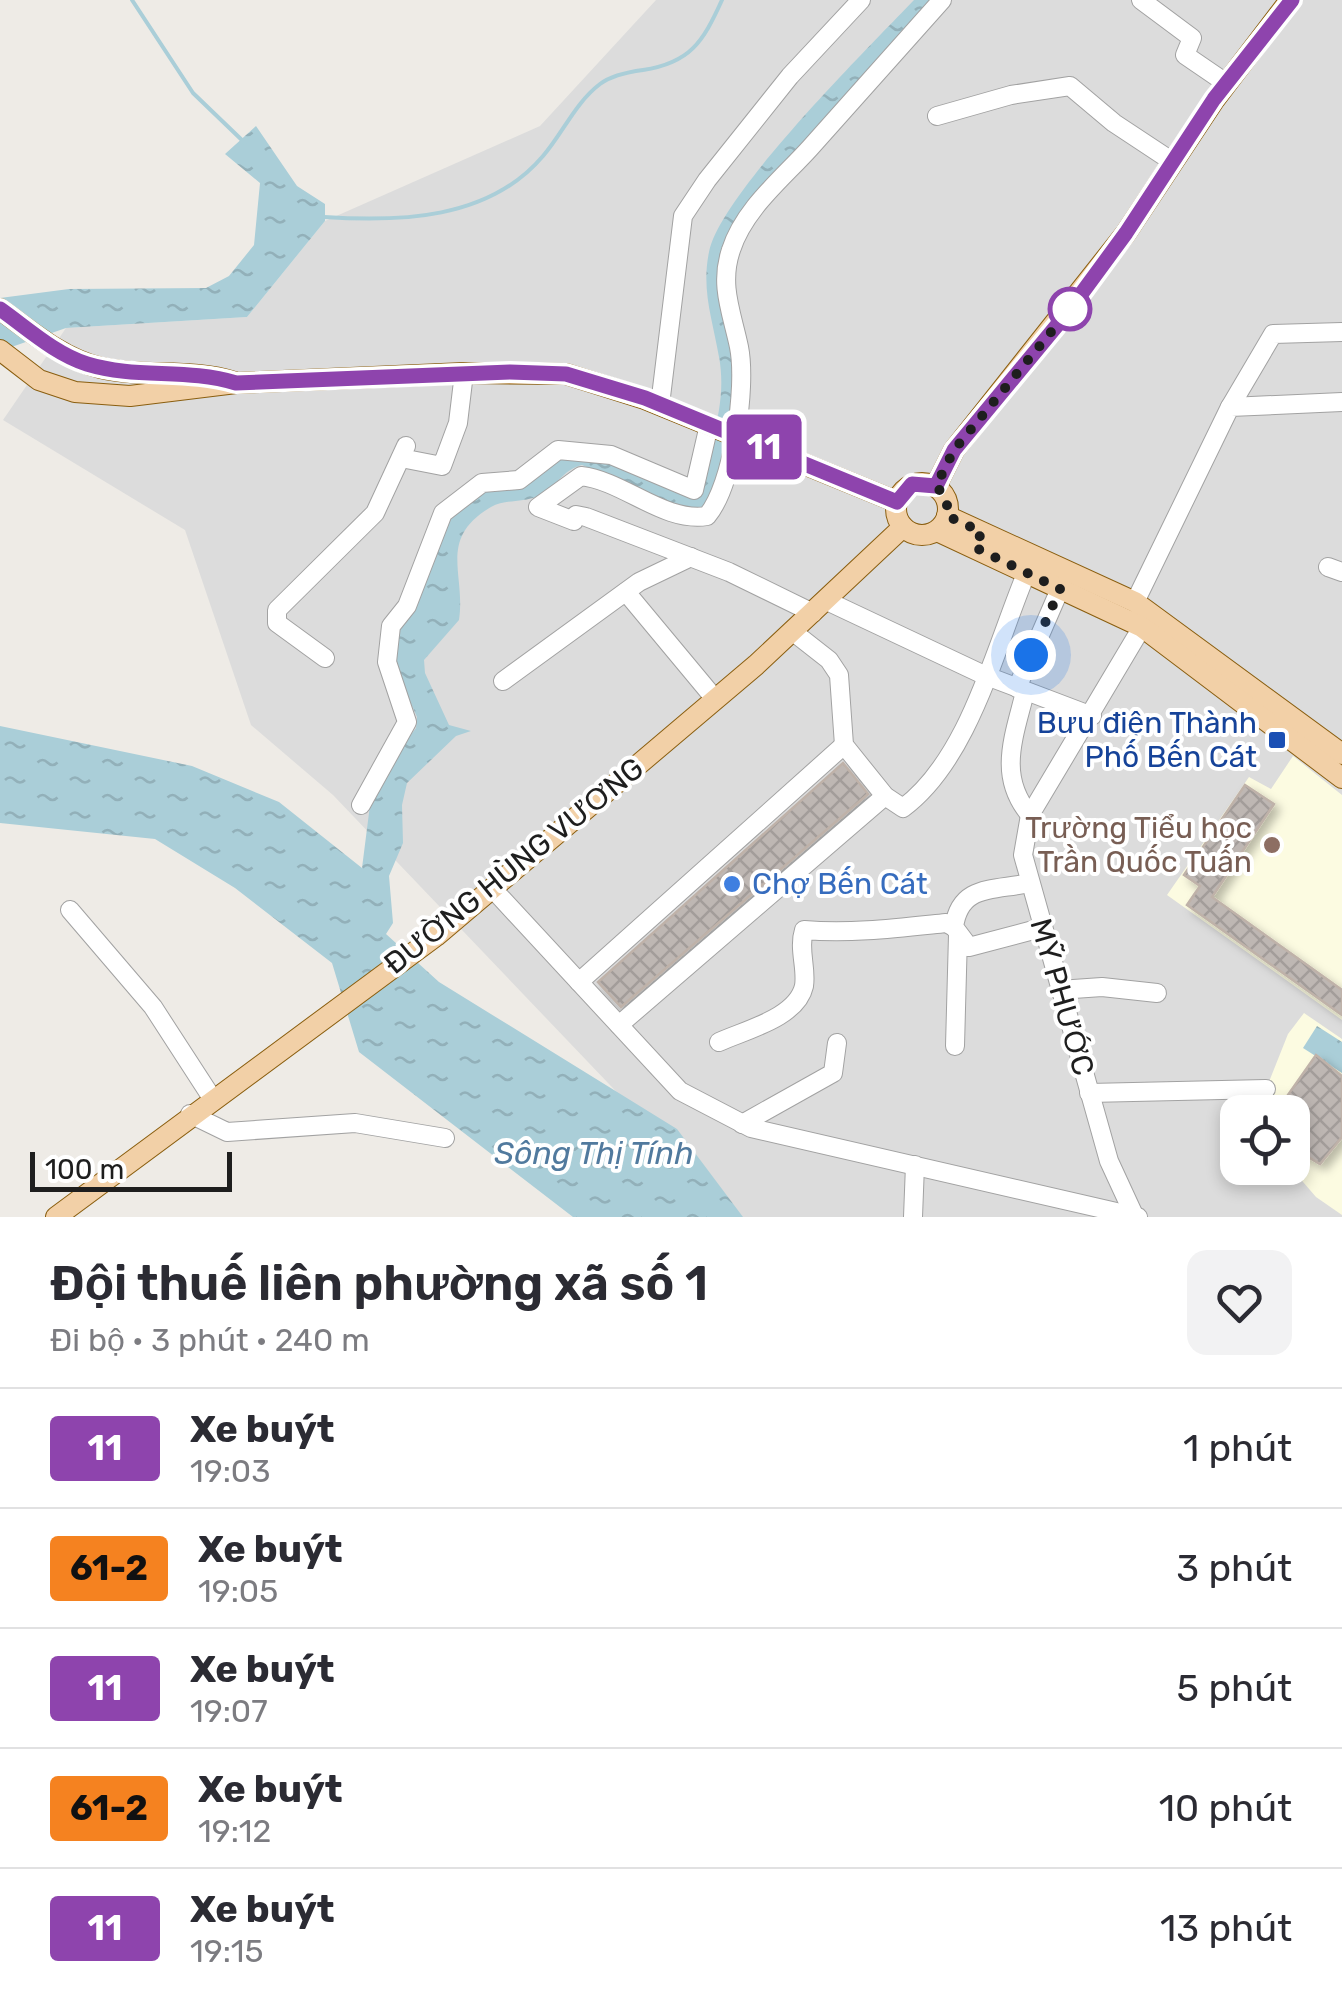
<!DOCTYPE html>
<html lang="vi">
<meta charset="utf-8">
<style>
:root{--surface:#fff;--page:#f2f2f3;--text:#2b2b33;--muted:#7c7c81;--line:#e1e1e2}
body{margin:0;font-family:Rubik,sans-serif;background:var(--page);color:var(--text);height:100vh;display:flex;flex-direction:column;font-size:38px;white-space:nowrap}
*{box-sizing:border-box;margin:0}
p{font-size:32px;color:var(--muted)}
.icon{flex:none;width:55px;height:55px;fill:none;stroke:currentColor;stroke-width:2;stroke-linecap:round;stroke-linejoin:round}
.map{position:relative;height:1217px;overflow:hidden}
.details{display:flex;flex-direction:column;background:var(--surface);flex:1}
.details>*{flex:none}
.badge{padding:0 20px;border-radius:8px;font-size:35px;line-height:65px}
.buttons{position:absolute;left:1220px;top:1095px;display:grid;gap:20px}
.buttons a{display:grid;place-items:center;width:90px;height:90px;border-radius:20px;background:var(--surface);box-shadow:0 5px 15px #0003;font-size:50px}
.scale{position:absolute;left:30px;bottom:25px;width:202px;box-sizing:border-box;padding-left:10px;border:5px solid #1e1e1e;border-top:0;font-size:28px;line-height:35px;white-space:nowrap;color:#1e1e1e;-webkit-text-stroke:8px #fff;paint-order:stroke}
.you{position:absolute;width:50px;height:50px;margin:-25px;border:8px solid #fff;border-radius:50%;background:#1a73e8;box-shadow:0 0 0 15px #1a73e833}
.map>.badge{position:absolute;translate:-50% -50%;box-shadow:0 0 0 5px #fff}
.round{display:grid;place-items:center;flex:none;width:105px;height:105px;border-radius:20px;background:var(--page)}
.head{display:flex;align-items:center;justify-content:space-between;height:170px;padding:0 50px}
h1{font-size:48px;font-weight:600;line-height:75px}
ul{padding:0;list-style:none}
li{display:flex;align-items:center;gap:30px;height:120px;padding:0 50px;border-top:2px solid var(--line)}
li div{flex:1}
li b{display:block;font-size:38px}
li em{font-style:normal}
li .badge{min-width:110px;font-weight:700;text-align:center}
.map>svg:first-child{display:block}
</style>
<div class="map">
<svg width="1342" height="1217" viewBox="0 0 1342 1217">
<defs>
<pattern id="water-ripples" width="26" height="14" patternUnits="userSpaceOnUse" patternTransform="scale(2.5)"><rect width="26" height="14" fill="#aaced8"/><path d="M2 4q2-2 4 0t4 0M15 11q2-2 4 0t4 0" fill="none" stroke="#92b0b9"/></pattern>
<pattern id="building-cross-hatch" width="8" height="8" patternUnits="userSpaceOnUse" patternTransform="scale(2.5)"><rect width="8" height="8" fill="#beb7b3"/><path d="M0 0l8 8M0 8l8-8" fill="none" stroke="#a39d9a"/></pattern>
<filter id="shadow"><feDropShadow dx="5.5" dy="5.5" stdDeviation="5" flood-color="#0004"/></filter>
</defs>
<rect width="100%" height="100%" fill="#eeebe6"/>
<path fill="#dcdcdc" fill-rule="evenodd" d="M 656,0 L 1342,0 L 1342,1217 L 736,1217 L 333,795 L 251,725 L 185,530 L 3,420 L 66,328 L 247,317 L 325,221 L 540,126 ZM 1238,1112 L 1292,1112 L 1292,1168 L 1238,1168 Z"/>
<g fill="#fcfbe1">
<polygon points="1293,756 1342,795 1342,1020 1167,895 1249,777 1271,789"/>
<polygon points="1304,1013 1342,1039 1342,1215 1316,1197 1291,1168 1292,1112 1257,1112 1288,1034"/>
</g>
<g fill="url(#water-ripples)">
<path d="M 914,0 L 938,0 L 729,244 L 735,411 L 712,504 L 694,512 L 582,465 C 563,469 556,488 538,496 C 523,503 505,499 491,507 C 437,539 466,573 459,620 L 424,660 L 425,673 L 449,725 L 471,731 L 456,736 L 407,783 L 402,805 L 403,843 L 389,876 L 393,923 L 386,934 L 439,982 L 677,1129 L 743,1217 L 573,1217 L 359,1052 L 332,963 L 235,888 L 155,839 L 0,823 L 0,726 L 192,766 L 279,802 L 362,868 L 370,805 L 395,755 L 416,728 L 417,717 L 393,664 L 393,639 L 438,533 L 454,513 L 485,485 L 556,455 L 608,459 L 691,496 C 709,453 728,405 719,357 C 713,321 701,290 709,252 C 720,195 868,48 914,0 Z"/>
<polygon points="256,126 297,186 325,204 325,221 247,317 66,328 0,351 0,298 69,289 206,288 229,276 254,245 260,183 225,154"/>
<polygon points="1317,1026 1342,1042 1342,1073 1303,1048"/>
</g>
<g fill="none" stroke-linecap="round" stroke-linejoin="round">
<g stroke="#aaced8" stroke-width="4">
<polyline points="132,0 193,93 245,143"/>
<path d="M 324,217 C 399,222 489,220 543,156 C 563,133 575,103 600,84 C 612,75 628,72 643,70 C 690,63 703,42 722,0"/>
</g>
</g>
<g fill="url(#building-cross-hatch)" stroke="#bfb2a9" stroke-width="2.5" filter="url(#shadow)">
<polygon points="843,763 868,794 621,1007 598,982"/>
<polygon points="1245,785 1274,804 1212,897 1342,990 1342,1015 1187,905 1200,886 1184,875"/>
<polygon points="1316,1055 1342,1076 1342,1137 1320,1164 1292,1147 1292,1112 1276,1112"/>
</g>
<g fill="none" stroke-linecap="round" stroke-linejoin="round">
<g stroke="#a2a2a2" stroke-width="20">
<g id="minor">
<polyline points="1141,0 1192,38 1185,55 1226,83"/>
<polyline points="937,116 1011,95 1070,86 1114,123 1173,162"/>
<polyline points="660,405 683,216 707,180 790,76 861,0"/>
<polyline points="1230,407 1273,334 1342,332"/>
<polyline points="401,458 442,466 458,423 464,373"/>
<polyline points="1328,567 1342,572"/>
<polyline points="626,592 715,699"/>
<polyline points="827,601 984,675 1092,716"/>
<polyline points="1135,602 1230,407 1342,402"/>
<path d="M 813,613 L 729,572 L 586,517 L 576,515 L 574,521 L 538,507 L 581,476 C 624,481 664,523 707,516 C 733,485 747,387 739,347 C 732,313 719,285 731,250 C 744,209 782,179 810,148 C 854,99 898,49 942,0"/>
<path d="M 792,631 L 829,660 L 839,675 L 844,745 L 885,796 L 903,808 C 969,759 995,648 1026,574"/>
<polyline points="325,658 277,623 277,610 375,513 406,446"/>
<polyline points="503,681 639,582 691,557"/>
<polyline points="1017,688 1060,589"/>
<path d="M 1025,692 C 1014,737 997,776 1030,815"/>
<polyline points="361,805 407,722 387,662 391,626 407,606 443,513 482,483 519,480 558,450 611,455 694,490 709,425"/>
<path d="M 1030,883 C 993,891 960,884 954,927 L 969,947 L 1041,928"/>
<polyline points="492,888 680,1091 751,1128 1138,1217"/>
<polyline points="70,910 153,1007 212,1098"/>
<polyline points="579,982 844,745"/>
<polyline points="1059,990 1102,987 1157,993"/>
<polyline points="619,1025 885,796"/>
<path d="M 719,1042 C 745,1030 797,1018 804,986 C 807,968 798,949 804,930 C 851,934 898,928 946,923 L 954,927"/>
<polyline points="955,1046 958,935"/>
<polyline points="1089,1093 1266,1089"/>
<polyline points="190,1114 227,1132 355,1123 445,1138"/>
<polyline points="742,1124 833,1073 837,1043"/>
<polyline points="1133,1213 1109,1161 1023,855 1030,815 1142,627"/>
<polyline points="913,1217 915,1165"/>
</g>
</g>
<g stroke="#8a5e0f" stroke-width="22">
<g id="major">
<path d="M 0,309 C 31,332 63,359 101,368 C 146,378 190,368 234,382"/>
<polyline points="0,350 39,380 75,392 130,396 236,383 464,373 566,374 645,399 897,502"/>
<circle cx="922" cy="509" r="26"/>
<polyline points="936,486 954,450 1126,233 1215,99 1290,0"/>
<polyline points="947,516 1135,602 1342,754"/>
<polyline points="937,531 1142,627 1342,778"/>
<polyline points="56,1217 436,936 756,665 903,527"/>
</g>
</g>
<use href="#minor" stroke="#fff" stroke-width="18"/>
<use href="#major" stroke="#f2d0a7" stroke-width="20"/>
</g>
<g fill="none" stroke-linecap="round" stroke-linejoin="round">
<g stroke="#fff" stroke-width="22">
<path id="line" d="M 0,309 C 27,328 55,354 87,364 C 136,379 187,368 236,383 L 510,372 L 566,374 L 645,398 L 897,502 L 912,484 L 936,486 L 954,450 L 1068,312 L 1126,233 L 1214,99 L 1292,0"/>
</g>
<use href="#line" stroke="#8e44ad" stroke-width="15"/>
<polyline stroke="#1e1e1e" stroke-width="10" stroke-dasharray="0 18" points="1031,655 1060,589 974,547 982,532 947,516 947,499 936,486 954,450 1070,309"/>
</g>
<circle fill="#fff" stroke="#8e44ad" stroke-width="5" cx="1070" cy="309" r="20"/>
<rect fill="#1a4fb4" stroke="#fff" stroke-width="4" x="1267" y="730" width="20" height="20" rx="5"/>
<circle fill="#8d6e63" stroke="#fff" stroke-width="4" cx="1272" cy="845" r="10"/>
<circle fill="#3f7fe0" stroke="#fff" stroke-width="4" cx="732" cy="884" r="10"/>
<g text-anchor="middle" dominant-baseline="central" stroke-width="8" stroke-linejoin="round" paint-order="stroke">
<g font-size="30" fill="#164399" stroke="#fff" text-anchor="end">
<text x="1257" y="723">Bưu điện Thành<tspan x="1257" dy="34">Phố Bến Cát</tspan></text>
</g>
<g font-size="30" fill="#785e54" stroke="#fff" text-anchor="end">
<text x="1252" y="828">Trường Tiểu học<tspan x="1252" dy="34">Trần Quốc Tuấn</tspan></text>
</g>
<g font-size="30" fill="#1e1e1e" stroke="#fff">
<text transform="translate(514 866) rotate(-39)">ĐƯỜNG HÙNG VƯƠNG</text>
<text transform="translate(1062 997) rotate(74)">MỸ PHƯỚC</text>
</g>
<g font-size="30" fill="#366cbe" stroke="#fff" text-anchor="start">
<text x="752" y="884">Chợ Bến Cát</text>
</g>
<g font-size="32" font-style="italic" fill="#517a9e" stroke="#fff">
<text x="594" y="1153">Sông Thị Tính</text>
</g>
</g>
</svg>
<div class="buttons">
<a><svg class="icon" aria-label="locate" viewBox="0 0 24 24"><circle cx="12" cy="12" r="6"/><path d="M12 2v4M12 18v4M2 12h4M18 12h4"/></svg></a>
</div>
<div class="scale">100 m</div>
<div class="you" style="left:1031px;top:655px"></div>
<b class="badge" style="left:764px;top:447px;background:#8e44ad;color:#fff">11</b>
</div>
<section class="details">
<div class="head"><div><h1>Đội thuế liên phường xã số 1</h1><p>Đi bộ · 3 phút · 240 m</p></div><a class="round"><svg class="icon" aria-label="heart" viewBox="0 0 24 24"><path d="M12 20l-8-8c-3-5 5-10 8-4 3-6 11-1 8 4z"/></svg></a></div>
<ul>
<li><span class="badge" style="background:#8e44ad;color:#fff">11</span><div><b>Xe buýt</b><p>19:03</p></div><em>1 phút</em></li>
<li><span class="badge" style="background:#f58220;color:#111">61-2</span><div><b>Xe buýt</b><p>19:05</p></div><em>3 phút</em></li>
<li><span class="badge" style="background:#8e44ad;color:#fff">11</span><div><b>Xe buýt</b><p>19:07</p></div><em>5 phút</em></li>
<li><span class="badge" style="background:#f58220;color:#111">61-2</span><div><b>Xe buýt</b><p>19:12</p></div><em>10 phút</em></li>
<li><span class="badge" style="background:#8e44ad;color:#fff">11</span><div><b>Xe buýt</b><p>19:15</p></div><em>13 phút</em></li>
</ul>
</section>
